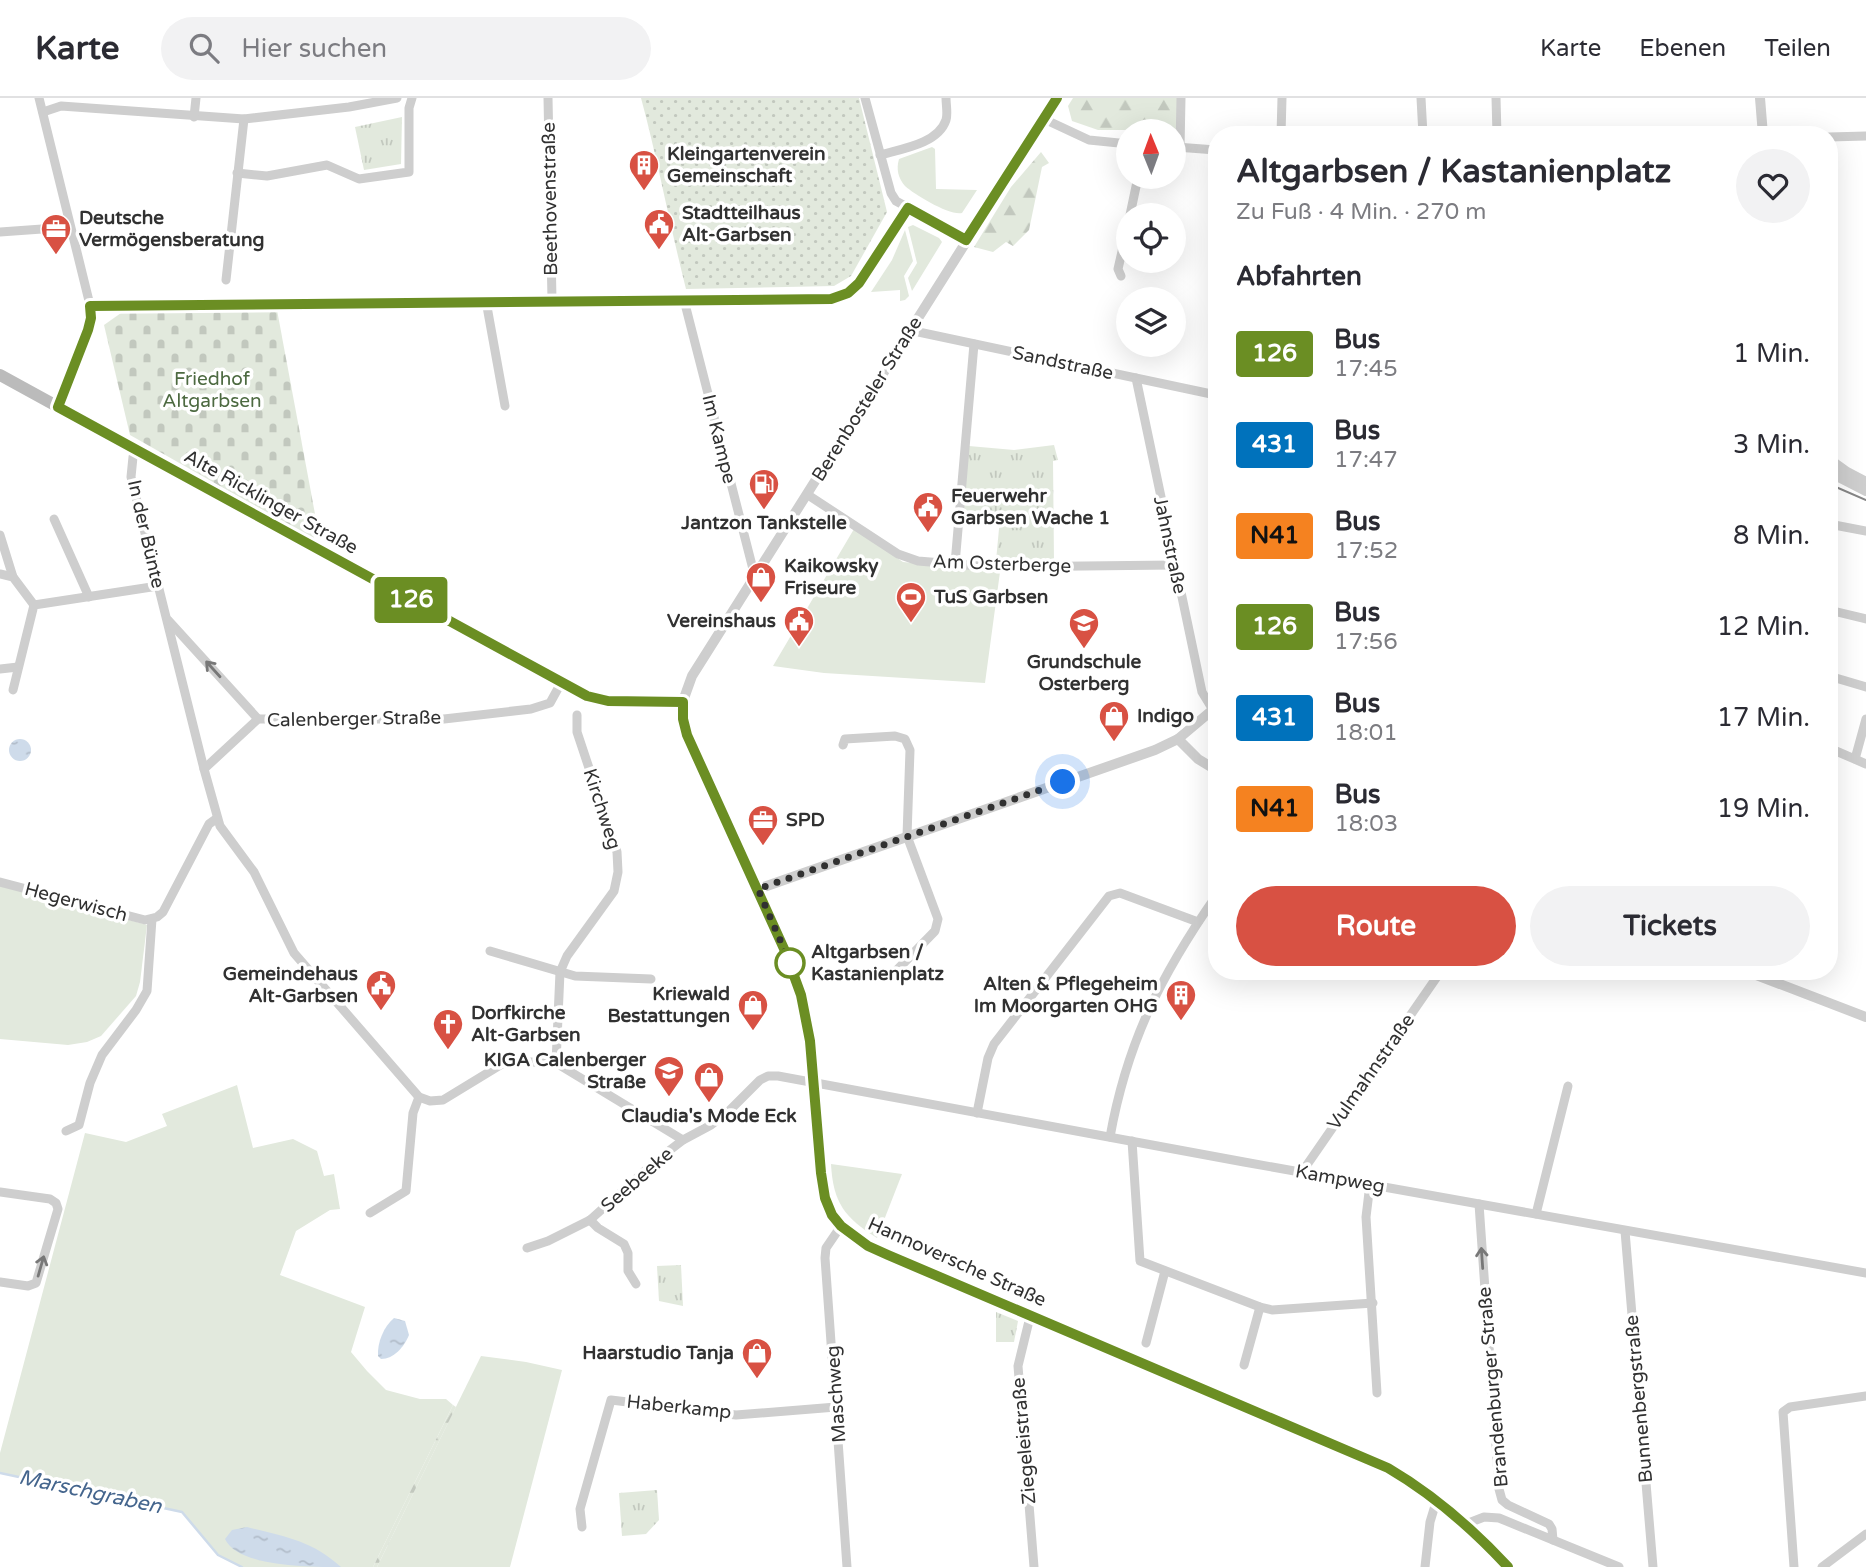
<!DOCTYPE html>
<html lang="de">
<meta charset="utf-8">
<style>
:root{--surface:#fff;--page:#f2f2f3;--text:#2b2b33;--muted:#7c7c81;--line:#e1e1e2;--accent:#d85143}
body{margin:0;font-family:"Varela Round",sans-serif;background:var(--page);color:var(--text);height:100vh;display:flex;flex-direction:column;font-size:26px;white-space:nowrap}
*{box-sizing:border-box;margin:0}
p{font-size:23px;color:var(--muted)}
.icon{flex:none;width:38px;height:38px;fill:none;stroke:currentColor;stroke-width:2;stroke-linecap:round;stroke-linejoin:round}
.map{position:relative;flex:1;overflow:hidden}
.drawer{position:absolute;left:1208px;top:28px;width:630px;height:854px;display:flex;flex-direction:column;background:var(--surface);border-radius:28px;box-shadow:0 7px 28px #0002}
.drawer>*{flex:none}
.badge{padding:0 14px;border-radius:5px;font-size:24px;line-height:46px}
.needle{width:46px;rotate:359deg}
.tools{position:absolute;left:1116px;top:21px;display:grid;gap:14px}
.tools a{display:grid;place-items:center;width:70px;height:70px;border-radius:50%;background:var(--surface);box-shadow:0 7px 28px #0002;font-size:35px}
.you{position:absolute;width:35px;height:35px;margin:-18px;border:5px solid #fff;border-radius:50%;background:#1a73e8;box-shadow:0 0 0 10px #1a73e833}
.map>.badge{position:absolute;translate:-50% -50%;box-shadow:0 0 0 4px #fff}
h2{padding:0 28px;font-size:26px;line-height:63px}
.round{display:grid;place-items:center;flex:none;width:74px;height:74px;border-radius:37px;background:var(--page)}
.overview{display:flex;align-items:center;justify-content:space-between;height:119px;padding:0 28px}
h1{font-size:33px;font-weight:700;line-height:52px}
.action{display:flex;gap:14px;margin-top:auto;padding:14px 28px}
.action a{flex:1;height:80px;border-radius:42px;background:var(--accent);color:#fff;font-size:28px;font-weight:700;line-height:80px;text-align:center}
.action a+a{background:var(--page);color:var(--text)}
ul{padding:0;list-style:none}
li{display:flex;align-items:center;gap:21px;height:91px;padding:0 28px}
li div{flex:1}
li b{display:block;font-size:26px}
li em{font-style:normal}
li .badge{min-width:77px;font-weight:700;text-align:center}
header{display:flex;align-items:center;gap:42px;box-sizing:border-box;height:98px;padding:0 35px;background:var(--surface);border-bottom:2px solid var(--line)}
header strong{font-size:33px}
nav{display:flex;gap:38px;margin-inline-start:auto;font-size:24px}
.search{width:490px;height:63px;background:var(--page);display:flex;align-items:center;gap:18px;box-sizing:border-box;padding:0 24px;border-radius:38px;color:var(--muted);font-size:26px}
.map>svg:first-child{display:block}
</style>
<header>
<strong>Karte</strong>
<div class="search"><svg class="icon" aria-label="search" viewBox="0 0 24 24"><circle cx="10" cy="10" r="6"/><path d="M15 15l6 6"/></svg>Hier suchen</div>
<nav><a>Karte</a><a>Ebenen</a><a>Teilen</a></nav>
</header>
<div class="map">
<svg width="1866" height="1469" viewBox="0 0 1866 1469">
<defs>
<pattern id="forest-firs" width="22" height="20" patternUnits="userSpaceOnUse" patternTransform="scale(1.75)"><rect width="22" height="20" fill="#e2e9dd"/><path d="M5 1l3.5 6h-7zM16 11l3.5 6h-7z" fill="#c2c8be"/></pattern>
<pattern id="cemetery-stones" width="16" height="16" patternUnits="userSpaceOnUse" patternTransform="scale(1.75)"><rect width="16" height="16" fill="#e2e9dd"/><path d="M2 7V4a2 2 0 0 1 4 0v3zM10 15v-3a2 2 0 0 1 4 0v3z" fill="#c2c8be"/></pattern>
<pattern id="park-tufts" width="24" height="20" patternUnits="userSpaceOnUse" patternTransform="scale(1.75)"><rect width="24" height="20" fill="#e2e9dd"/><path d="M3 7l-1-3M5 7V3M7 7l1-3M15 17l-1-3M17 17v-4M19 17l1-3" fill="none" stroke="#c2c8be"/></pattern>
<pattern id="garden-dots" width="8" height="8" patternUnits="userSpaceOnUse" patternTransform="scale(1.75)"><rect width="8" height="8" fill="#e2e9dd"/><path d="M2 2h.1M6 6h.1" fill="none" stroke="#c2c8be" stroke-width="1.8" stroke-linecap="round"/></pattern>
<pattern id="water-ripples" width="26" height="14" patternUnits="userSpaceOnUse" patternTransform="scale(1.75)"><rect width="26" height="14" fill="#cedbea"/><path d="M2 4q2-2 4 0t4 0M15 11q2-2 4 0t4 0" fill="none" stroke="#b1bcc9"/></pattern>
</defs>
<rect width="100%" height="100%" fill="#fff"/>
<g fill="#e2e9dd">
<path d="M 932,49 L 935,51 L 936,91 L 977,92 L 962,115 C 950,118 915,97 905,88 C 898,80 896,71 899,61 Z"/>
<polygon points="913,127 939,140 942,144 912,193 908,180 917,165 908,129"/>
<polygon points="905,132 913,163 904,178 909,198 905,202 900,203 900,192 871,194 892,162"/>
<polygon points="854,431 903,464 1000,474 985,585 824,575 773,568"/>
<polygon points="0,785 147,827 140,884 136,898 101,938 87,944 68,947 0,941"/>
<polygon points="237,987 253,1050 293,1041 317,1053 324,1078 334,1076 340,1111 330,1112 296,1133 280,1177 365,1209 351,1254 367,1273 386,1292 420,1301 446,1301 453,1307 373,1469 242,1469 218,1457 182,1414 0,1375 0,1355 85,1035 126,1044 167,1028 162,1016"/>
<path d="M 831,1066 L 902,1076 L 877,1140 C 845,1120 833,1105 831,1066 Z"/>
<polygon points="481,1258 526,1264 562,1272 510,1469 377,1469"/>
</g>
<g fill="url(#forest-firs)">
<polygon points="1073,0 1178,0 1177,32 1098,32 1072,23 1068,8"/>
<polygon points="1041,54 1049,65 1042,69 1029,132 1013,148 1006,144 993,154 974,149 1011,89"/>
<polygon points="453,1307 456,1309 377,1469 373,1469"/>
</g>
<polygon fill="url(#cemetery-stones)" points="277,212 318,432 313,441 130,337 104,227 121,215"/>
<g fill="url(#park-tufts)">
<polygon points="402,19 401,66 364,72 355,29"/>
<polygon points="1054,347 1058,362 1053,363 1054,462 996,463 1000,420 962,419 969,348 1014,352"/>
<polygon points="681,1167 683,1208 659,1203 657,1168"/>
<polygon points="996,1214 1018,1223 1014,1244 996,1244"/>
<polygon points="657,1392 659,1422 646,1436 622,1438 619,1395"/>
</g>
<path fill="url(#garden-dots)" d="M 641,0 L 859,0 L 887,114 L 851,178 L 834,188 L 686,191 C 670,128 658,63 641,0 Z"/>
<g fill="url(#water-ripples)">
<circle cx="20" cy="652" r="11"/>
<path d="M 394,1220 L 405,1223 L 409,1237 C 404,1249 394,1261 381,1261 L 378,1258 C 377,1245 384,1228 394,1220 Z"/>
<path d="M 247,1429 C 285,1439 311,1442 341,1469 C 310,1469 238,1469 225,1441 L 232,1432 Z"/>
</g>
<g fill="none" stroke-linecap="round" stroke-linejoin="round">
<polyline stroke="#cedbea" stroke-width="2.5" points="0,1375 182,1414 218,1457 242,1469"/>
<g stroke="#cecece" stroke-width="9">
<polyline points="39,0 90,207 91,220 58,309"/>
<polyline points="548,0 552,202"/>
<polyline points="865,0 891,95 896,103 966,142"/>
<polyline points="1421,0 1423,37"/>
<polyline points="1496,0 1497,37"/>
<polyline points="43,14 61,8 244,21 349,9 397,0"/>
<polyline points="194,19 196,0"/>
<polyline points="1044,21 1089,42 1129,46"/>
<polyline points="1281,37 1282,0"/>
<polyline points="1829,39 1866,38"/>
<polyline points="1176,49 1216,52"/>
<polyline points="1180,50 1181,0"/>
<path d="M 880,57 C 901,51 938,46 946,22 C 948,16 946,7 946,0"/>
<polyline points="237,75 267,78 327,67 359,81 409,74 409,10 412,0"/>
<polyline points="1130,117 1138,79"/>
<polyline points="0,134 70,129"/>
<polyline points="1121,178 1118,171 1129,123"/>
<polyline points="226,182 244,21"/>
<polyline points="684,202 755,479"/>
<polyline points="486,203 505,308"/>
<polyline points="90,207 831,200 848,195 859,185 908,110"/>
<polyline points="909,232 1216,297"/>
<polyline points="1136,280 1202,594 1213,612"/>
<polyline points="137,352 133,359 131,379 204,671"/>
<polyline points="808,397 898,456 918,463 990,469 1174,467"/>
<polyline points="54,421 89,499"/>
<polyline points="1829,426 1866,433"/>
<polyline points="0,437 13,479"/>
<polyline points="955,466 974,246"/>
<polyline points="0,476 13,479 34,507"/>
<polyline points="1829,512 1866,521"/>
<polyline points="168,522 258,621"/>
<polyline points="0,571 18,569"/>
<polyline points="1829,578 1866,589"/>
<polyline points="561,585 550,605 531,611 444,621 258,621 204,671 220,728 254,774 294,855 419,999 430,1003 443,1002 507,963 556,965 683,1042"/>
<polyline points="13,592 34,507 158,488"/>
<polyline points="843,647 845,641 895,638 905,641 910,652 907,738 938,821 935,833 893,876"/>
<polyline points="1829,650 1866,666"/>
<polyline points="1855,661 1866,621"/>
<polyline points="0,784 145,822 157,819 163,814 209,726 216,721"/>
<polyline points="490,853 575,878 651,881"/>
<polyline points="556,965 560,874 567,858 614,793 618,774 617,754 577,634 577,617"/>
<polyline points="977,1015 988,960 994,946 1109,798 1120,795 1198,824"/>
<polyline points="66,1033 79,1027 90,985 102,957 136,912 147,893 152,821"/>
<path d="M 1110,1039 C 1127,944 1161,877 1216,798"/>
<polyline points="1132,1043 1140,1163 1260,1209 1272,1212 1373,1205"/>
<polyline points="1302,1074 1441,873"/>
<polyline points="1370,1086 1366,1119 1377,1295"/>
<polyline points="0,1094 50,1101 56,1105 58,1111 36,1185 28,1188 0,1184"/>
<polyline points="1479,1106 1499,1391 1502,1402 1508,1407 1549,1426 1552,1431 1553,1442"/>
<polyline points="370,1115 406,1093 413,1015 419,999"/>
<polyline points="1536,1116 1568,988"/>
<polyline points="590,1122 598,1130 624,1146 628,1155 628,1173 636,1186"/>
<polyline points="841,1128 826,1150 825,1160 847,1469"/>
<polyline points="1625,1133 1653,1469"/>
<polyline points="527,1150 548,1143 590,1122 657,1062 683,1042 711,1027 728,1014 760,982 768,978 778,978 1244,1064 1866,1175"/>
<polyline points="1030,1219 1018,1268 1034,1469"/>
<polyline points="1146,1245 1165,1173"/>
<polyline points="1244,1267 1260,1209"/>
<polyline points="1466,1426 1484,1419 1499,1420 1619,1469"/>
<polyline points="582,1429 580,1411 611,1302 736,1317 836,1309"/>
<polyline points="1425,1469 1430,1424 1437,1401"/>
<polyline points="1794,1469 1783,1314 1790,1309 1866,1298"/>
<polyline points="1822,1469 1866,1436"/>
</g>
<g stroke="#cecece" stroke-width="10">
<polyline points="1760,0 1763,37"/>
<polyline points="1829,361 1847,374 1866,384"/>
<polyline points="1829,374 1866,393"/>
<polyline points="683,603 692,578 1057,0"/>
<polyline points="1178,641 1198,661 1216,672"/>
<polyline points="758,791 1155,652 1178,641 1216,609"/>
<polyline points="1746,873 1866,919"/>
</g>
<path stroke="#bbb" stroke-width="12" d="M 0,277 L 587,599 L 608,603 L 683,603 L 683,621 L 687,637 L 784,851 L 801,897 L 810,943 L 822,1087 L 829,1110 L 836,1123 L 848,1135 L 868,1148 L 888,1157 L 1388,1370 C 1434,1398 1472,1430 1508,1469"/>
<polyline stroke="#868686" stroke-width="2" points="1829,386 1866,402"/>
</g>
<defs><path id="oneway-shaft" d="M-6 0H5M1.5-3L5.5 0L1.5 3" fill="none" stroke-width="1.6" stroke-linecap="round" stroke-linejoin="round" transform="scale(1.75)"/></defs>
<g stroke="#787878">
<use href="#oneway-shaft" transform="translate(213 571) rotate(-132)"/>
<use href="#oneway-shaft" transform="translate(1482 1160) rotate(-94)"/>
<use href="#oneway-shaft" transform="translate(41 1168) rotate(-74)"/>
</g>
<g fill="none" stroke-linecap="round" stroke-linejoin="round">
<g stroke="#fff" stroke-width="16">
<path id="line" d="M 1057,0 L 966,142 L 908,110 L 859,185 L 848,195 L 831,201 L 90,208 L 91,220 L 88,232 L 58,309 L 587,598 L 608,603 L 683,604 L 683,621 L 687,637 L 785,853 L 801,897 L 810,943 L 821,1075 L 825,1100 L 832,1117 L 841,1128 L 868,1148 L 888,1157 L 1388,1370 C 1434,1397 1472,1430 1508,1469"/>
</g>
<use href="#line" stroke="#6b8e23" stroke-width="10"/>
<polyline stroke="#313131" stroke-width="7" stroke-dasharray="0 12.6" points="790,865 758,791 1063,684"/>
</g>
<defs>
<g id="building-pin" transform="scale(1.575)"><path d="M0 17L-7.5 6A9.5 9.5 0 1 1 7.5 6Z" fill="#d85143" stroke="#fff"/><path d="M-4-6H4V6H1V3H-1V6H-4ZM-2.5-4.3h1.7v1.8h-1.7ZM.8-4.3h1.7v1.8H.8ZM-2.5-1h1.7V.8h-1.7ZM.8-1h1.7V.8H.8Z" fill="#fff"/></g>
<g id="civic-pin" transform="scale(1.575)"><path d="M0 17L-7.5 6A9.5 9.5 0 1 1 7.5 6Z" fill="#d85143" stroke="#fff"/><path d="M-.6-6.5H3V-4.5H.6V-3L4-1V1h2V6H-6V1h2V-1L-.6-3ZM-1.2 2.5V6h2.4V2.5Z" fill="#fff"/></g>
<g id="office-pin" transform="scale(1.575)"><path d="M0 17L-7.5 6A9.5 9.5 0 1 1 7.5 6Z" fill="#d85143" stroke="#fff"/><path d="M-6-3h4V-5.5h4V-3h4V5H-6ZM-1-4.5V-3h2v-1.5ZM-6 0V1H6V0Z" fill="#fff"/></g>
<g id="fuel-pin" transform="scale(1.575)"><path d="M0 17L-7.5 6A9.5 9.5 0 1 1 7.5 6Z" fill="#d85143" stroke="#fff"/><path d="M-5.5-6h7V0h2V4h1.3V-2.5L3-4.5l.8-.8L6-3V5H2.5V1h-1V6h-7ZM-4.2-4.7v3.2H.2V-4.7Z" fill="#fff"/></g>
<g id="shop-pin" transform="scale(1.575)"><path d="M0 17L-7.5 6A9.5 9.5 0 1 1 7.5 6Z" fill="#d85143" stroke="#fff"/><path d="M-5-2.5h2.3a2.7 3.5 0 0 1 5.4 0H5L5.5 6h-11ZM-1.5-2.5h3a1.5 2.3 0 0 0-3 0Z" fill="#fff"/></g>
<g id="stadium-pin" transform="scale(1.575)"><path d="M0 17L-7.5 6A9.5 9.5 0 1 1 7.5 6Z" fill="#d85143" stroke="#fff"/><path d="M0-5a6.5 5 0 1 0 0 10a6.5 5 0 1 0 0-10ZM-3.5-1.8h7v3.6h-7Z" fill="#fff"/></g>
<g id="school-pin" transform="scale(1.575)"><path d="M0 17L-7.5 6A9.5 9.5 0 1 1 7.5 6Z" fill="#d85143" stroke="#fff"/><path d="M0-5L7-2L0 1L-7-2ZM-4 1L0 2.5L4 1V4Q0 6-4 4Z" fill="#fff"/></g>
<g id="church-pin" transform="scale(1.575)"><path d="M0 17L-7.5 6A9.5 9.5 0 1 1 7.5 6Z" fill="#d85143" stroke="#fff"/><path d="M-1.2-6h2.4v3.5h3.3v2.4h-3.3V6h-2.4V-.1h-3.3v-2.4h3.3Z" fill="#fff"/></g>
</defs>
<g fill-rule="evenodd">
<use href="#building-pin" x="644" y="67"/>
<use href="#civic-pin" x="659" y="126"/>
<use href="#office-pin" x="56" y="131"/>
<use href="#fuel-pin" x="764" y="386"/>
<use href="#civic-pin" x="928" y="409"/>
<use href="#shop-pin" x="761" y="479"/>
<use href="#stadium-pin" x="911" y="499"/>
<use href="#civic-pin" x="799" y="523"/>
<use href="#school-pin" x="1084" y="525"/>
<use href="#shop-pin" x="1114" y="618"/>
<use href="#office-pin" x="763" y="722"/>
<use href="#civic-pin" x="381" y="887"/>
<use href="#building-pin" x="1181" y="897"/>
<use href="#shop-pin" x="753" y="907"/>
<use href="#church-pin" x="448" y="926"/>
<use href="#school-pin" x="669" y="973"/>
<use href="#shop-pin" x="709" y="979"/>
<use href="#shop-pin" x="757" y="1255"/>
</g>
<circle fill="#fff" stroke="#6b8e23" stroke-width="3.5" cx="790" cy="865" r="14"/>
<g text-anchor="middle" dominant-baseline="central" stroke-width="7" stroke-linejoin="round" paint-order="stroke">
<g font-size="19" font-weight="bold" fill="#313131" stroke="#fff" text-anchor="start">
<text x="667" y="56">Kleingartenverein<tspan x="667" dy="22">Gemeinschaft</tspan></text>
<text x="682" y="115">Stadtteilhaus<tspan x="682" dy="22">Alt-Garbsen</tspan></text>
<text x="79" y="120">Deutsche<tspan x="79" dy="22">Vermögensberatung</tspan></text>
<text x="951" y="398">Feuerwehr<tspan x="951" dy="22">Garbsen Wache 1</tspan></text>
<text x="764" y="425" text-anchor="middle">Jantzon Tankstelle</text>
<text x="784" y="468">Kaikowsky<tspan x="784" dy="22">Friseure</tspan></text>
<text x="934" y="499">TuS Garbsen</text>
<text x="776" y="523" text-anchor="end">Vereinshaus</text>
<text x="1084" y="564" text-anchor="middle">Grundschule<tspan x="1084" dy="22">Osterberg</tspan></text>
<text x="1137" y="618">Indigo</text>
<text x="786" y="722">SPD</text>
<text x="358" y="876" text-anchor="end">Gemeindehaus<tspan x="358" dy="22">Alt-Garbsen</tspan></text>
<text x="1158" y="886" text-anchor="end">Alten &amp; Pflegeheim<tspan x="1158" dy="22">Im Moorgarten OHG</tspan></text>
<text x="730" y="896" text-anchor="end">Kriewald<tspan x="730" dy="22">Bestattungen</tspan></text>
<text x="471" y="915">Dorfkirche<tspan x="471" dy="22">Alt-Garbsen</tspan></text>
<text x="646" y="962" text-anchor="end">KIGA Calenberger<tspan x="646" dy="22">Straße</tspan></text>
<text x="709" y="1018" text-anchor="middle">Claudia's Mode Eck</text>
<text x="734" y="1255" text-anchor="end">Haarstudio Tanja</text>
</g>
<g font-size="19" fill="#313131" stroke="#fff">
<text transform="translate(550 101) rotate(-91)">Beethovenstraße</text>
<text transform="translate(1063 265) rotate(12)">Sandstraße</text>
<text transform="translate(867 301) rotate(-58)">Berenbosteler Straße</text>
<text transform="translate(719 341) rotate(76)">Im Kampe</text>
<text transform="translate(271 404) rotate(29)">Alte Ricklinger Straße</text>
<text transform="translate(146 436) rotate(77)">In der Bünte</text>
<text transform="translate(1170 447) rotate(78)">Jahnstraße</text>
<text transform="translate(1002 466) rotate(2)">Am Osterberge</text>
<text transform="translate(354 621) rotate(-1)">Calenberger Straße</text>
<text transform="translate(602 711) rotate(72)">Kirchweg</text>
<text transform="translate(76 804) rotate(15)">Hegerwisch</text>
<text transform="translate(1371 974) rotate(-55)">Vulmahnstraße</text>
<text transform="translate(1340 1081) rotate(10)">Kampweg</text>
<text transform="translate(637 1082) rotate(-41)">Seebeeke</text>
<text transform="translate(957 1164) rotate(24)">Hannoversche Straße</text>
<text transform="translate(1493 1289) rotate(-95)">Brandenburger Straße</text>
<text transform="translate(836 1296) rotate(-94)">Maschweg</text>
<text transform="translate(1639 1301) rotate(-95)">Bunnenbergstraße</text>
<text transform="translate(679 1309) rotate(6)">Haberkamp</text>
<text transform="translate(1024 1343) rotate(-95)">Ziegeleistraße</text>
</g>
<g font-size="19" fill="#4d6a41" stroke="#fff">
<text x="212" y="281">Friedhof<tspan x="212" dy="22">Altgarbsen</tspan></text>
</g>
<g font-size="19" font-weight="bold" fill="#313131" stroke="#fff" text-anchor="start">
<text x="811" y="854">Altgarbsen /<tspan x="811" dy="22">Kastanienplatz</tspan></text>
</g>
<g font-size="21" font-style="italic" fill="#44658d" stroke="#fff">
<text transform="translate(90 1394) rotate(12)">Marschgraben</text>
</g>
</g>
</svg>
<div class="tools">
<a><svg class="needle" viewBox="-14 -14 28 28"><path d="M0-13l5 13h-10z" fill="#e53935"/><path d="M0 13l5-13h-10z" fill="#7c7c81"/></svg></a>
<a><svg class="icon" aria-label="locate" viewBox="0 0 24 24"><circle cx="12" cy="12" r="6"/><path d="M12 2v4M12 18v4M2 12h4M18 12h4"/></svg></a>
<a><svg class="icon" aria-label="layers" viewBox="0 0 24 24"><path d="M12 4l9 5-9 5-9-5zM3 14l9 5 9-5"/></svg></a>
</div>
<div class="you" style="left:1063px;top:684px"></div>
<b class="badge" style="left:411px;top:502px;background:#6b8e23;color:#fff">126</b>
<section class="drawer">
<div class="overview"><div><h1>Altgarbsen / Kastanienplatz</h1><p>Zu Fuß · 4 Min. · 270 m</p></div><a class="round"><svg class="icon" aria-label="heart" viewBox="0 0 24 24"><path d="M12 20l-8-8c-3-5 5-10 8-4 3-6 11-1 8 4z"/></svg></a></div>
<h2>Abfahrten</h2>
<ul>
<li><span class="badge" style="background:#6b8e23;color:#fff">126</span><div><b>Bus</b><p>17:45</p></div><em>1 Min.</em></li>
<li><span class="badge" style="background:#0072bc;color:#fff">431</span><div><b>Bus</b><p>17:47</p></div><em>3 Min.</em></li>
<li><span class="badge" style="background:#f58220;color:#111">N41</span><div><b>Bus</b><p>17:52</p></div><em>8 Min.</em></li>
<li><span class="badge" style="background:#6b8e23;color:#fff">126</span><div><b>Bus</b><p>17:56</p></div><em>12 Min.</em></li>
<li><span class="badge" style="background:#0072bc;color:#fff">431</span><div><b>Bus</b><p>18:01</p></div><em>17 Min.</em></li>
<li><span class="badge" style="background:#f58220;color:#111">N41</span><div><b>Bus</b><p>18:03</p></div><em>19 Min.</em></li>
</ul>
<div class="action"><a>Route</a><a>Tickets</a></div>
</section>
</div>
